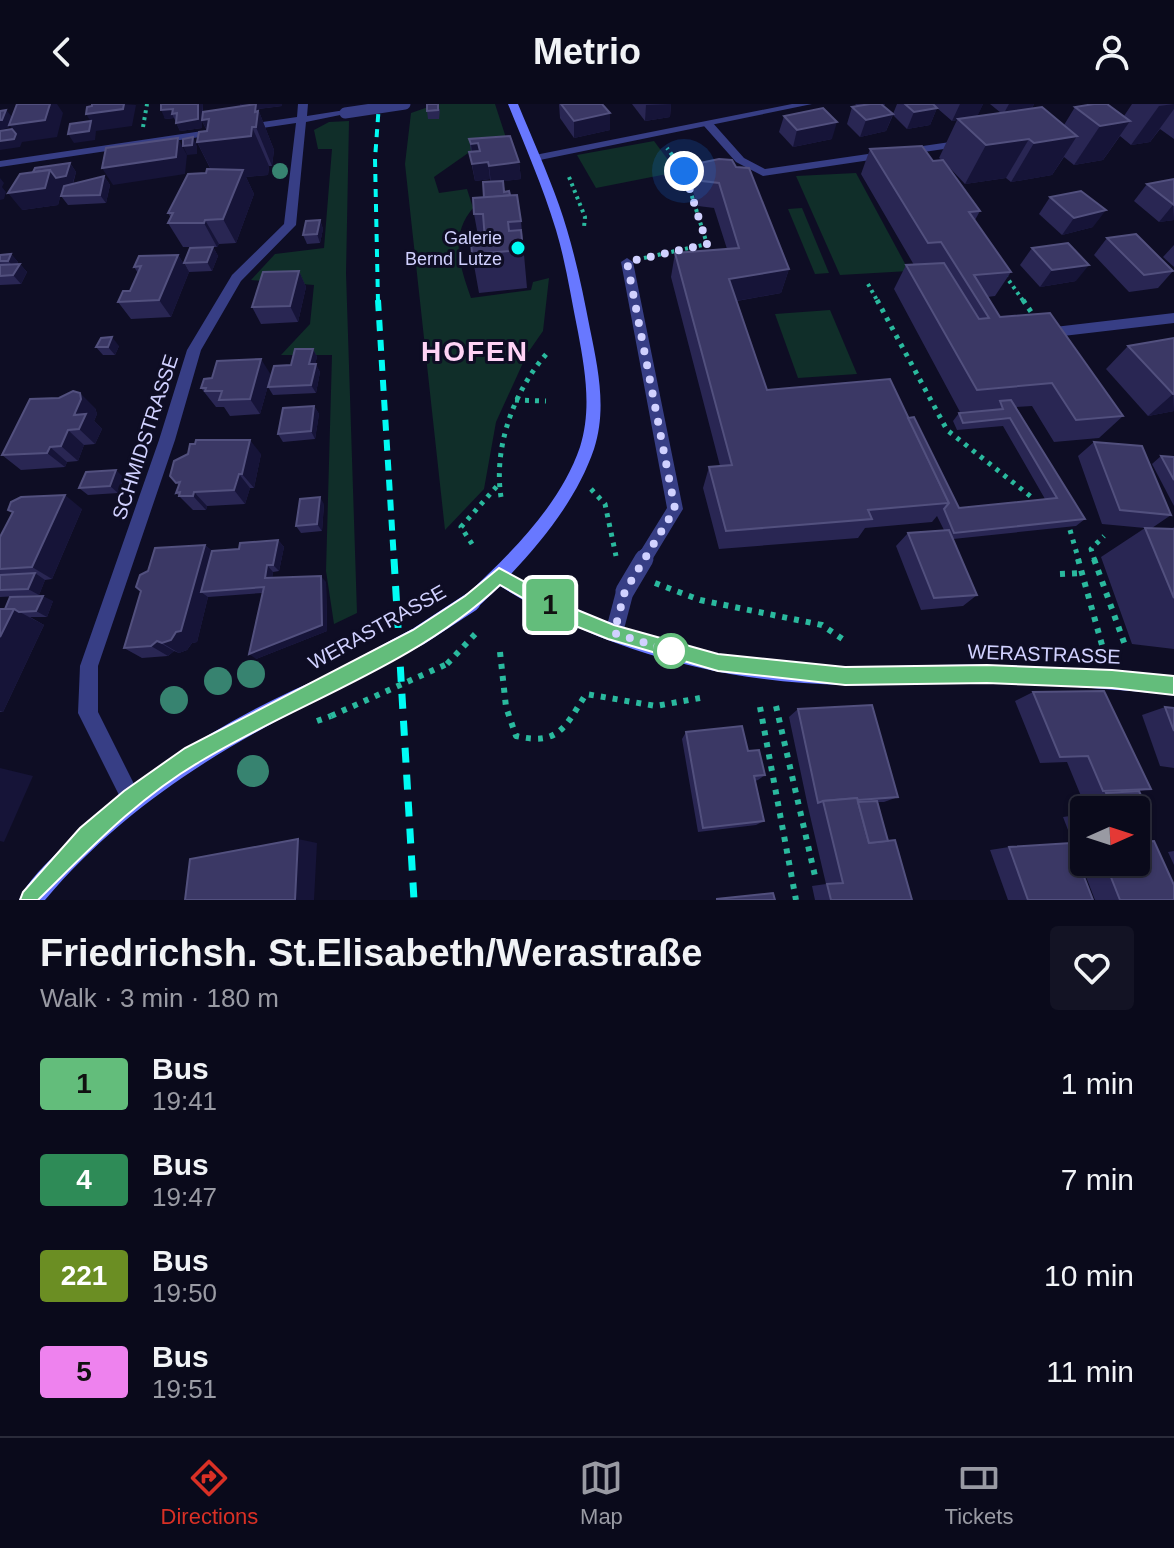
<!DOCTYPE html>
<meta charset="utf-8">
<style>
:root{--surface:#0a0a1b;--page:#131324;--text:#f1f3f6;--muted:#999aa3;--line:#2a2b3a;--accent:#d93025}
body{margin:0;font-family:Arial,sans-serif;background:var(--page);color:var(--text);height:100vh;display:flex;flex-direction:column;font-size:30px;white-space:nowrap}
*{box-sizing:border-box;margin:0}
p{font-size:26px;color:var(--muted)}
.icon{flex:none;width:44px;height:44px;fill:none;stroke:currentColor;stroke-width:2;stroke-linecap:round;stroke-linejoin:round}
.map{position:relative;height:796px;overflow:hidden}
.details{display:flex;flex-direction:column;background:var(--surface);flex:1}
.details>*{flex:none}
.badge{padding:0 16px;border-radius:6px;font-size:28px;line-height:52px}
.needle{width:52px;rotate:87deg}
.controls{position:absolute;left:1070px;top:692px;display:grid;gap:16px}
.controls a{display:grid;place-items:center;width:80px;height:80px;border-radius:8px;background:var(--surface);box-shadow:0 2px 6px #0004,0 0 0 2px var(--line);font-size:40px}
.you{position:absolute;width:40px;height:40px;margin:-20px;border:6px solid #fff;border-radius:50%;background:#1a73e8;box-shadow:0 0 0 12px #1a73e833}
.map>.badge{position:absolute;translate:-50% -50%;box-shadow:0 0 0 4px #fff}
.round{display:grid;place-items:center;flex:none;width:84px;height:84px;border-radius:8px;background:var(--page)}
.overview{display:flex;align-items:center;justify-content:space-between;height:136px;padding:0 40px}
h1{font-size:38px;font-weight:800;line-height:60px}
ul{padding:0;list-style:none}
li{display:flex;align-items:center;gap:24px;height:96px;padding:0 40px}
li div{flex:1}
li b{display:block;font-size:30px}
li em{font-style:normal}
li .badge{min-width:88px;font-weight:700;text-align:center}
header{display:flex;justify-content:space-between;align-items:center;height:104px;padding:0 40px;background:var(--surface);font-size:36px;font-weight:800}
.tab-bar{display:flex;justify-content:space-around;align-items:center;height:112px;border-top:2px solid var(--line);background:var(--surface);font-size:22px;color:var(--muted)}
.tab-bar a{display:grid;justify-items:center;gap:4px}
.tab-bar .selected{color:var(--accent)}
.map>svg:first-child{display:block}
</style>
<header><svg class="icon" aria-label="back" viewBox="0 0 24 24"><path d="M15 5l-7 7 7 7"/></svg>Metrio<svg class="icon" aria-label="person" viewBox="0 0 24 24"><circle cx="12" cy="8" r="4"/><path d="M4 21q1-7 8-7t8 7"/></svg></header>
<div class="map">
<svg width="1174" height="796" viewBox="0 0 1174 796">
<rect width="100%" height="100%" fill="#0e0d24"/>
<g fill="#102e29">
<path d="M 437,0 L 495,0 L 510,46 L 471,47 L 434,73 L 439,89 L 467,85 L 473,104 C 449,132 460,162 471,194 L 531,186 L 533,178 L 549,174 L 543,227 L 527,250 L 496,318 L 484,385 L 445,426 L 405,60 L 411,9 Z"/>
<polygon points="349,17 346,169 357,509 334,520 326,467 332,251 281,251 310,220 314,181 251,176 275,150 324,144 332,45 318,45 314,26 329,18"/>
<polygon points="654,37 677,68 596,84 577,51"/>
<polygon points="856,69 909,167 840,171 796,72"/>
<polygon points="802,104 829,169 815,170 788,105"/>
<polygon points="830,206 857,270 798,274 775,210"/>
</g>
<g fill="none" stroke-linecap="round" stroke-linejoin="round">
<g stroke="#2ab99e" stroke-width="4" stroke-dasharray="3 4" stroke-linecap="butt">
<polyline points="143,23 147,0"/>
<polyline points="569,73 585,113 584,123"/>
<polyline points="644,154 707,140 684,67 667,44"/>
<polyline points="1005,171 1024,198"/>
<polyline points="868,180 878,198"/>
</g>
<g stroke="#2ab99e" stroke-width="5" stroke-dasharray="4 6" stroke-linecap="butt">
<polyline points="877,196 947,326 1034,395"/>
<polyline points="1023,196 1036,215"/>
<polyline points="515,296 546,297"/>
<polyline points="591,385 605,400 616,452"/>
<path d="M 501,393 C 493,342 515,284 549,247"/>
<polyline points="1070,426 1079,457"/>
<polyline points="472,440 461,423 498,381"/>
<polyline points="1095,457 1091,445 1104,432"/>
</g>
<g stroke="#2ab99e" stroke-width="6" stroke-dasharray="5 7" stroke-linecap="butt">
<polyline points="1078,455 1102,541"/>
<polyline points="1094,455 1126,544"/>
<polyline points="1060,470 1082,469"/>
<polyline points="655,479 700,496 822,521 844,536"/>
<path d="M 500,548 L 506,603 L 516,632 C 559,642 565,623 586,590 L 656,602 L 700,594"/>
<polyline points="447,560 479,526"/>
<polyline points="776,602 815,772"/>
<polyline points="760,603 796,796"/>
<polyline points="317,617 331,612"/>
</g>
<g fill="#373e85" fill-rule="evenodd">
<polygon points="792,0 812,0 535,57 530,54 535,51"/>
<polygon points="627,154 633,158 683,405 652,456 646,459 640,456 638,451 667,404 621,158"/>
<polygon points="625,479 631,481 634,487 623,529 620,535 614,538 608,535 605,529 616,487 619,481"/>
</g>
<g fill="#373e85" fill-rule="evenodd">
<polygon points="298,0 308,0 307,12 345,6 350,9 306,18 296,121 241,177 201,246 175,336 98,562 98,608 141,694 138,701 131,704 124,701 78,609 80,562 159,336 187,246 232,171 284,120 296,19 243,27 238,24 243,21 297,13"/>
<polygon points="704,18 712,18 744,54 765,65 964,36 969,39 964,42 763,72 736,58 704,22"/>
<polygon points="216,25 221,28 220,30 0,63 0,57"/>
<polygon points="1174,209 1174,219 1046,234 1039,229 1046,224"/>
</g>
<g fill="#6878ff" fill-rule="evenodd">
<path d="M 508,0 L 518,0 C 532,34 547,67 559,101 C 573,141 582,183 590,225 C 598,264 607,305 594,345 C 578,392 545,434 511,470 C 612,532 728,561 846,563 C 893,563 939,560 986,561 C 1049,562 1112,566 1174,573 L 1174,591 C 1111,585 1049,580 986,579 C 939,579 893,582 846,581 C 724,579 603,547 500,482 L 477,504 L 471,506 L 465,504 L 462,498 L 465,492 C 509,451 560,402 580,343 C 592,305 585,266 578,228 C 571,194 566,159 556,126 C 543,83 525,42 508,0 Z"/>
<path d="M 335,568 L 342,570 L 344,577 L 342,584 C 229,638 126,700 45,796 L 19,796 C 27,777 47,759 62,744 C 140,668 234,609 335,568 Z"/>
</g>
<polyline stroke="#00fcf4" stroke-width="4" stroke-dasharray="8 7" stroke-linecap="butt" points="378,198 375,55 379,0"/>
<polyline stroke="#00fcf4" stroke-width="6" stroke-dasharray="11 9" stroke-linecap="butt" points="378,196 394,457"/>
<polyline stroke="#00fcf4" stroke-width="7" stroke-dasharray="15 12" stroke-linecap="butt" points="394,455 414,796"/>
<polyline stroke="#2ab99e" stroke-width="6" stroke-dasharray="5 7" stroke-linecap="butt" points="331,612 447,560"/>
<polyline stroke="#373e85" stroke-width="15" points="643,457 646,451"/>
<polyline stroke="#373e85" stroke-width="19" points="625,487 644,455"/>
<polyline stroke="#373e85" stroke-width="11" points="345,9 405,0"/>
<polyline stroke="#6878ff" stroke-width="19" points="335,577 419,532 471,498"/>
</g>
<g fill="#378370">
<circle cx="280" cy="67" r="8"/>
<circle cx="251" cy="570" r="14"/>
<circle cx="218" cy="577" r="14"/>
<circle cx="174" cy="596" r="14"/>
<circle cx="253" cy="667" r="16"/>
</g>
<g fill="#292653">
<polygon points="161,0 203,0 203,11 241,2 240,0 282,0 282,2 258,5 274,46 272,62 269,62 268,71 246,73 254,90 236,139 219,140 217,143 213,143 218,152 212,167 189,168 184,159 204,143 183,143 168,119 171,114 168,109 206,69 211,66 197,38 207,27 202,17 202,24 180,27 174,14 165,15"/>
<polygon points="559,0 602,0 610,9 610,26 574,34 560,14"/>
<polygon points="632,0 671,0 670,13 645,17"/>
<polygon points="855,0 885,0 884,2 893,10 897,0 983,0 977,12 1001,9 990,0 1034,0 1032,4 1064,21 1075,3 1124,12 1132,0 1174,0 1174,35 1160,25 1150,38 1131,41 1120,32 1103,56 1074,61 1064,53 1052,71 1011,78 1006,74 965,80 947,61 980,107 975,116 1011,168 995,192 987,193 1000,213 1123,312 1099,334 1054,338 1032,302 1016,303 1085,415 1076,422 953,435 977,491 963,502 921,506 896,442 908,429 944,426 937,412 932,418 865,424 858,434 719,445 703,384 709,363 720,362 671,173 675,149 727,145 714,104 698,102 692,85 695,60 719,55 789,165 781,189 737,197 767,286 908,314 959,404 1045,395 1003,322 957,326 953,317 959,309 994,306 960,308 894,185 906,161 914,161 861,70 870,45 933,57 942,56 939,54 957,16 952,17 937,4 930,21 907,25 893,11 886,27 860,33 847,20 852,3 857,2"/>
<polygon points="440,5 439,15 428,15 427,7"/>
<polygon points="784,12 832,35 793,43 779,28"/>
<polygon points="469,35 519,58 521,75 503,77 505,88 510,91 521,117 527,184 479,189 472,150 479,137 474,110 484,94 491,78 490,75 475,77 469,48 471,48"/>
<polygon points="70,59 76,68 73,80 104,72 110,81 106,99 68,101 61,92 64,82 63,82 58,101 22,106 33,68"/>
<polygon points="1174,75 1174,116 1159,118 1134,97 1147,80"/>
<polygon points="1050,93 1093,123 1062,131 1039,110"/>
<polygon points="320,116 323,125 320,139 307,140 303,131"/>
<polygon points="1107,134 1173,167 1158,184 1129,188 1094,151"/>
<polygon points="1174,141 1174,163 1163,153"/>
<polygon points="1032,144 1076,177 1040,183 1020,161"/>
<polygon points="11,150 18,158 18,160 20,160 27,168 21,180 0,181 0,151"/>
<polygon points="178,151 189,168 171,213 131,215 118,198 130,187 138,169 134,163"/>
<polygon points="299,167 306,183 298,218 261,220 252,203"/>
<polygon points="1174,234 1174,307 1148,312 1106,265 1128,242"/>
<polygon points="119,242 115,251 103,251 96,243"/>
<polygon points="313,245 317,253 315,260 320,268 316,289 273,291 268,283 291,261"/>
<polygon points="271,271 260,310 230,312 224,303 216,303 201,284"/>
<polygon points="314,302 319,310 315,335 283,338 278,330"/>
<polygon points="95,304 97,310 94,317 102,325 95,340 84,341 78,357 67,358 65,363 21,366 2,351"/>
<polygon points="1094,338 1171,411 1152,424 1171,425 1174,423 1174,545 1132,540 1101,453 1145,424 1102,420 1078,352"/>
<polygon points="261,350 254,384 250,384 245,400 207,402 206,406 193,406 176,389 179,382 170,372"/>
<polygon points="1161,352 1174,353 1174,402 1152,360"/>
<polygon points="124,374 118,389 88,391 79,384"/>
<polygon points="324,400 322,427 301,429 296,422"/>
<polygon points="82,405 52,475 45,476 39,491 0,493 0,433"/>
<polygon points="278,436 284,443 279,467 273,468 272,474 326,478 327,527 256,555 262,489 208,493 197,538 192,539 187,546 179,549 174,547 168,552 142,554 124,544 205,441 212,447 239,445"/>
<polygon points="53,497 47,513 30,513 44,521 3,608 0,608 0,505"/>
<polygon points="1033,588 1151,685 1139,687 1148,707 1136,708 1136,706 1100,706 1094,691 1081,692 1067,658 1040,659 1015,597"/>
<polygon points="1165,603 1174,604 1174,664 1160,662 1142,611"/>
<polygon points="798,605 898,693 884,698 878,698 888,737 912,796 815,796 812,782 826,780 808,703 789,613"/>
<polygon points="686,628 748,647 765,671 758,676 755,677 764,717 756,721 698,728 682,635"/>
<polygon points="1084,710 1084,758 1136,758 1174,796 1095,796 1063,713"/>
<polygon points="1009,743 1093,796 1008,796 990,746"/>
<polygon points="1174,747 1174,761 1168,748"/>
</g>
<g fill="#161438">
<polygon points="50,0 57,0 63,9 57,33 22,38 20,43 0,46 0,37 16,30 10,22 8,24 0,26 0,16 6,6 13,14"/>
<polygon points="124,0 136,1 132,22 96,27 95,36 74,39 68,30 91,18 86,10"/>
<polygon points="198,0 203,0 202,16 209,15 252,23 269,62 268,71 246,73 254,90 236,139 223,115 217,77 197,38 212,36 202,17 202,24 180,27 176,19"/>
<polygon points="240,0 282,0 282,2 258,5 274,46 272,62 256,23 243,7"/>
<polygon points="671,0 670,13 645,17 646,1"/>
<polygon points="960,0 983,0 977,13 958,15 957,16 952,17"/>
<polygon points="1009,0 1034,0 1031,6 1003,11"/>
<polygon points="1174,0 1174,5 1150,38 1131,41 1159,2"/>
<polygon points="937,4 930,21 907,25 914,8"/>
<polygon points="173,5 172,10 174,14 165,15 161,6"/>
<polygon points="610,9 610,26 574,34 574,17"/>
<polygon points="893,10 886,27 860,33 866,16"/>
<polygon points="1130,17 1103,56 1074,61 1100,22"/>
<polygon points="837,18 832,35 793,43 797,26"/>
<polygon points="1077,32 1052,71 1011,78 1034,39"/>
<polygon points="193,33 197,42 197,50 187,51 183,42"/>
<polygon points="178,34 187,51 185,70 113,81 102,64"/>
<polygon points="1029,35 1006,74 965,80 986,41"/>
<polygon points="478,39 481,56 473,57 471,40"/>
<polygon points="488,58 490,75 475,77 472,60"/>
<polygon points="519,58 521,75 491,79 489,62"/>
<polygon points="70,59 76,68 72,81 63,82 58,101 22,106 8,89 50,66"/>
<polygon points="104,72 110,81 106,99 100,91"/>
<polygon points="0,74 4,79 2,83 6,88 4,95 0,96"/>
<polygon points="1173,101 1174,116 1159,118"/>
<polygon points="1106,106 1093,123 1062,131 1074,114"/>
<polygon points="205,116 219,140 217,143 204,119"/>
<polygon points="320,116 323,125 320,139 317,130"/>
<polygon points="213,143 218,152 212,167 207,158"/>
<polygon points="11,150 18,158 16,165 8,157"/>
<polygon points="178,151 189,168 171,213 159,196"/>
<polygon points="20,160 27,168 21,180 13,171"/>
<polygon points="1089,161 1076,177 1040,183 1052,166"/>
<polygon points="789,165 781,189 724,199 729,175"/>
<polygon points="299,167 306,183 298,218 290,202"/>
<polygon points="112,233 119,242 115,251 108,243"/>
<polygon points="313,245 317,253 313,269 309,260"/>
<polygon points="261,255 271,271 260,310 250,295"/>
<polygon points="316,260 320,268 316,289 311,281"/>
<polygon points="80,289 95,304 97,310 94,317 102,325 95,340 79,325 74,311"/>
<polygon points="1173,290 1174,307 1148,312"/>
<polygon points="314,302 319,310 315,335 311,327"/>
<polygon points="68,326 84,341 78,357 61,342"/>
<polygon points="250,336 261,350 254,384 242,370"/>
<polygon points="50,343 67,358 65,363 47,349"/>
<polygon points="116,366 124,374 118,389 110,382"/>
<polygon points="239,370 250,384 245,400 234,386"/>
<polygon points="194,388 207,402 206,406 193,392"/>
<polygon points="65,391 82,405 52,475 32,463"/>
<polygon points="320,393 324,400 322,427 317,420"/>
<polygon points="278,436 284,443 279,467 273,461"/>
<polygon points="205,441 219,453 201,488 208,493 197,538 192,539 187,546 179,549 162,539"/>
<polygon points="267,461 273,468 271,480 265,474"/>
<polygon points="35,469 45,476 39,491 28,485"/>
<polygon points="321,472 326,478 327,527 256,555 249,550"/>
<polygon points="43,492 53,497 47,513 36,507"/>
<polygon points="14,505 44,521 3,608 0,607 0,533"/>
<polygon points="157,537 174,547 168,552 151,542"/>
<polygon points="0,664 33,672 4,738 0,737"/>
<polygon points="298,735 317,739 314,796 295,796"/>
</g>
<g fill="#3b3865" stroke="#52507e" stroke-width="2">
<polygon points="17,0 50,0 45,16 9,21"/>
<polygon points="92,0 124,0 123,5 86,10 87,3 92,2"/>
<polygon points="161,0 198,0 198,15 176,19 177,9 172,10 173,5 161,6"/>
<polygon points="256,0 255,8 258,7 256,23 252,23 251,32 197,38 199,28 207,27 209,15 202,16 203,8"/>
<polygon points="427,0 438,0 438,6 427,7"/>
<polygon points="561,0 602,0 610,9 574,17"/>
<polygon points="870,0 881,0 893,10 866,16 852,3"/>
<polygon points="905,0 933,0 937,4 914,8"/>
<polygon points="1094,0 1107,0 1130,17 1100,22 1075,3"/>
<polygon points="1042,3 1077,32 1034,39 1029,35 986,41 958,15"/>
<polygon points="823,4 837,18 797,26 784,12"/>
<polygon points="6,6 2,16 0,16 0,7"/>
<polygon points="91,17 89,27 68,30 70,20"/>
<polygon points="12,25 16,30 14,35 0,37 0,27"/>
<polygon points="510,32 519,58 489,62 488,58 472,60 469,48 480,47 478,39 471,40 469,35"/>
<polygon points="193,33 192,41 183,42 183,35"/>
<polygon points="178,34 176,53 102,64 106,44"/>
<polygon points="922,42 933,57 943,56 980,107 969,108 1011,168 974,171 1000,213 1050,209 1123,312 1076,316 1052,279 977,286 906,161 944,159 979,215 989,214 941,138 928,139 870,45"/>
<polygon points="719,55 732,56 736,63 749,64 789,165 729,175 767,286 890,275 949,399 868,406 872,415 726,427 709,363 732,361 675,149 739,144 719,79 702,77 695,60"/>
<polygon points="70,59 66,72 56,74 50,66 33,68 35,64"/>
<polygon points="207,65 243,66 223,115 205,116 204,119 168,119 173,109 168,109 188,70 206,69"/>
<polygon points="50,66 45,84 8,89 20,70"/>
<polygon points="104,72 100,91 61,92 64,82"/>
<polygon points="1174,75 1174,101 1147,80"/>
<polygon points="503,77 504,88 509,87 510,91 484,94 483,78"/>
<polygon points="1081,87 1106,106 1074,114 1050,93"/>
<polygon points="517,91 521,117 508,118 509,127 521,126 523,146 472,150 471,137 485,136 483,110 474,110 473,94"/>
<polygon points="320,116 317,130 303,131 306,117"/>
<polygon points="1136,130 1173,167 1144,171 1107,134"/>
<polygon points="1068,139 1089,161 1052,166 1032,144"/>
<polygon points="213,143 207,158 184,159 190,144"/>
<polygon points="11,150 8,157 0,157 0,151"/>
<polygon points="178,151 159,196 118,198 123,187 130,187 141,162 134,163 139,152"/>
<polygon points="20,160 13,171 0,172 0,161"/>
<polygon points="299,167 290,202 252,203 263,168"/>
<polygon points="112,233 108,243 96,243 101,234"/>
<polygon points="1174,234 1174,290 1173,290 1128,242"/>
<polygon points="295,245 313,245 309,260 316,260 311,281 268,283 274,262 291,261"/>
<polygon points="261,255 250,295 219,296 222,287 205,287 206,284 201,284 204,275 212,274 217,257"/>
<polygon points="73,287 80,289 81,295 74,311 86,310 79,325 68,326 61,342 50,343 47,349 2,351 30,295 59,294"/>
<polygon points="1011,296 1085,415 954,429 944,405 949,399 908,314 914,313 959,404 1057,394 1010,314 963,319 959,309 1003,305 1000,297"/>
<polygon points="314,302 311,327 278,330 283,304"/>
<polygon points="196,336 250,336 242,370 239,370 234,386 194,388 193,392 179,392 180,388 176,389 180,378 176,379 170,372 174,357 188,350 190,340 195,340"/>
<polygon points="1094,338 1142,342 1171,411 1120,406"/>
<polygon points="1161,352 1174,353 1174,376"/>
<polygon points="116,366 110,382 79,384 86,368"/>
<polygon points="65,391 32,463 0,465 0,433 13,408 8,406 11,398 21,393"/>
<polygon points="320,393 317,420 296,422 300,395"/>
<polygon points="1145,424 1174,425 1174,494"/>
<polygon points="949,426 977,491 934,494 908,429"/>
<polygon points="278,436 273,461 267,461 265,474 321,472 322,521 249,550 264,483 201,488 212,447 239,445 240,439"/>
<polygon points="205,441 181,527 176,528 171,536 162,539 157,537 151,542 124,544 141,487 136,483 140,471 148,467 155,444"/>
<polygon points="35,469 28,485 0,486 0,471"/>
<polygon points="43,492 36,507 19,508 14,505 5,505 10,493"/>
<polygon points="0,505 14,505 0,533"/>
<polygon points="1104,587 1151,685 1103,687 1088,652 1060,653 1033,588"/>
<polygon points="872,601 898,693 858,696 857,694 823,697 818,699 798,605"/>
<polygon points="1165,603 1174,604 1174,627"/>
<polygon points="742,622 748,647 759,646 765,671 754,672 764,717 703,724 686,628"/>
<polygon points="1139,687 1148,707 1113,706 1106,689"/>
<polygon points="857,694 869,739 895,736 912,796 831,796 827,780 843,779 823,697"/>
<polygon points="877,697 888,737 869,739 858,698"/>
<polygon points="298,735 295,796 185,796 190,755"/>
<polygon points="1154,737 1174,781 1174,796 1120,796 1105,758 1136,758 1136,738"/>
<polygon points="1071,739 1093,796 1028,796 1009,743"/>
<polygon points="773,789 775,796 717,796 717,795"/>
</g>
<path fill="#63bd7b" stroke="#fff" stroke-width="2" d="M 499,464 L 575,505 L 614,521 L 718,550 L 845,563 L 987,561 L 1112,566 L 1174,572 L 1174,591 L 1112,584 L 987,579 L 845,581 L 718,567 L 608,535 L 563,517 L 500,481 C 416,561 299,598 201,657 C 136,695 87,748 38,796 L 20,796 L 23,788 L 80,724 L 124,687 L 185,644 L 413,526 L 465,492 Z"/>
<g fill="none" stroke-linecap="round" stroke-linejoin="round">
<polyline stroke="#d1d1ff" stroke-width="8" stroke-dasharray="0 14.4" points="671,547 614,529 625,487 675,405 627,158 707,140 684,67"/>
</g>
<circle fill="#00fcf4" stroke="#0e0d24" stroke-width="3" cx="518" cy="144" r="8"/>
<circle fill="#fff" stroke="#63bd7b" stroke-width="4" cx="671" cy="547" r="16"/>
<g text-anchor="middle" dominant-baseline="central" stroke-width="6" stroke-linejoin="round" paint-order="stroke">
<g font-size="18" fill="#d1d1ff" stroke="#0e0d24" text-anchor="end">
<text x="502" y="134">Galerie<tspan x="502" dy="21">Bernd Lutze</tspan></text>
</g>
<g font-size="20" fill="#d1d1ff" stroke="#0e0d24">
<text transform="translate(145 333) rotate(-72)">SCHMIDSTRASSE</text>
<text transform="translate(377 523) rotate(-29)">WERASTRASSE</text>
<text transform="translate(1044 550) rotate(2)">WERASTRASSE</text>
</g>
<g font-size="28" font-weight="bold" letter-spacing="2" fill="#ffd3f5" stroke="#0e0d24">
<text x="475" y="247">HOFEN</text>
</g>
</g>
</svg>
<div class="controls">
<a><svg class="needle" viewBox="-14 -14 28 28"><path d="M0-13l5 13h-10z" fill="#e53935"/><path d="M0 13l5-13h-10z" fill="#999aa3"/></svg></a>
</div>
<div class="you" style="left:684px;top:67px"></div>
<b class="badge" style="left:550px;top:501px;background:#63bd7b;color:#111">1</b>
</div>
<section class="details">
<div class="overview"><div><h1>Friedrichsh. St.Elisabeth/Werastraße</h1><p>Walk · 3 min · 180 m</p></div><a class="round"><svg class="icon" aria-label="heart" viewBox="0 0 24 24"><path d="M12 20l-8-8c-3-5 5-10 8-4 3-6 11-1 8 4z"/></svg></a></div>
<ul>
<li><span class="badge" style="background:#63bd7b;color:#111">1</span><div><b>Bus</b><p>19:41</p></div><em>1 min</em></li>
<li><span class="badge" style="background:#2e8b57;color:#fff">4</span><div><b>Bus</b><p>19:47</p></div><em>7 min</em></li>
<li><span class="badge" style="background:#6b8e23;color:#fff">221</span><div><b>Bus</b><p>19:50</p></div><em>10 min</em></li>
<li><span class="badge" style="background:#ee82ee;color:#111">5</span><div><b>Bus</b><p>19:51</p></div><em>11 min</em></li>
</ul>
</section>
<nav class="tab-bar">
<a class="selected"><svg class="icon" aria-label="directions" viewBox="0 0 24 24"><path d="M12 3l9 9-9 9-9-9zM9 14v-3h6M13 9l2 2-2 2"/></svg>Directions</a>
<a><svg class="icon" aria-label="map" viewBox="0 0 24 24"><path d="M3 6l6-2 6 2 6-2v14l-6 2-6-2-6 2zM9 4v14M15 6v14"/></svg>Map</a>
<a><svg class="icon" aria-label="tickets" viewBox="0 0 24 24"><path d="M3 7h18v10H3zM15 7v10"/></svg>Tickets</a>
</nav>
